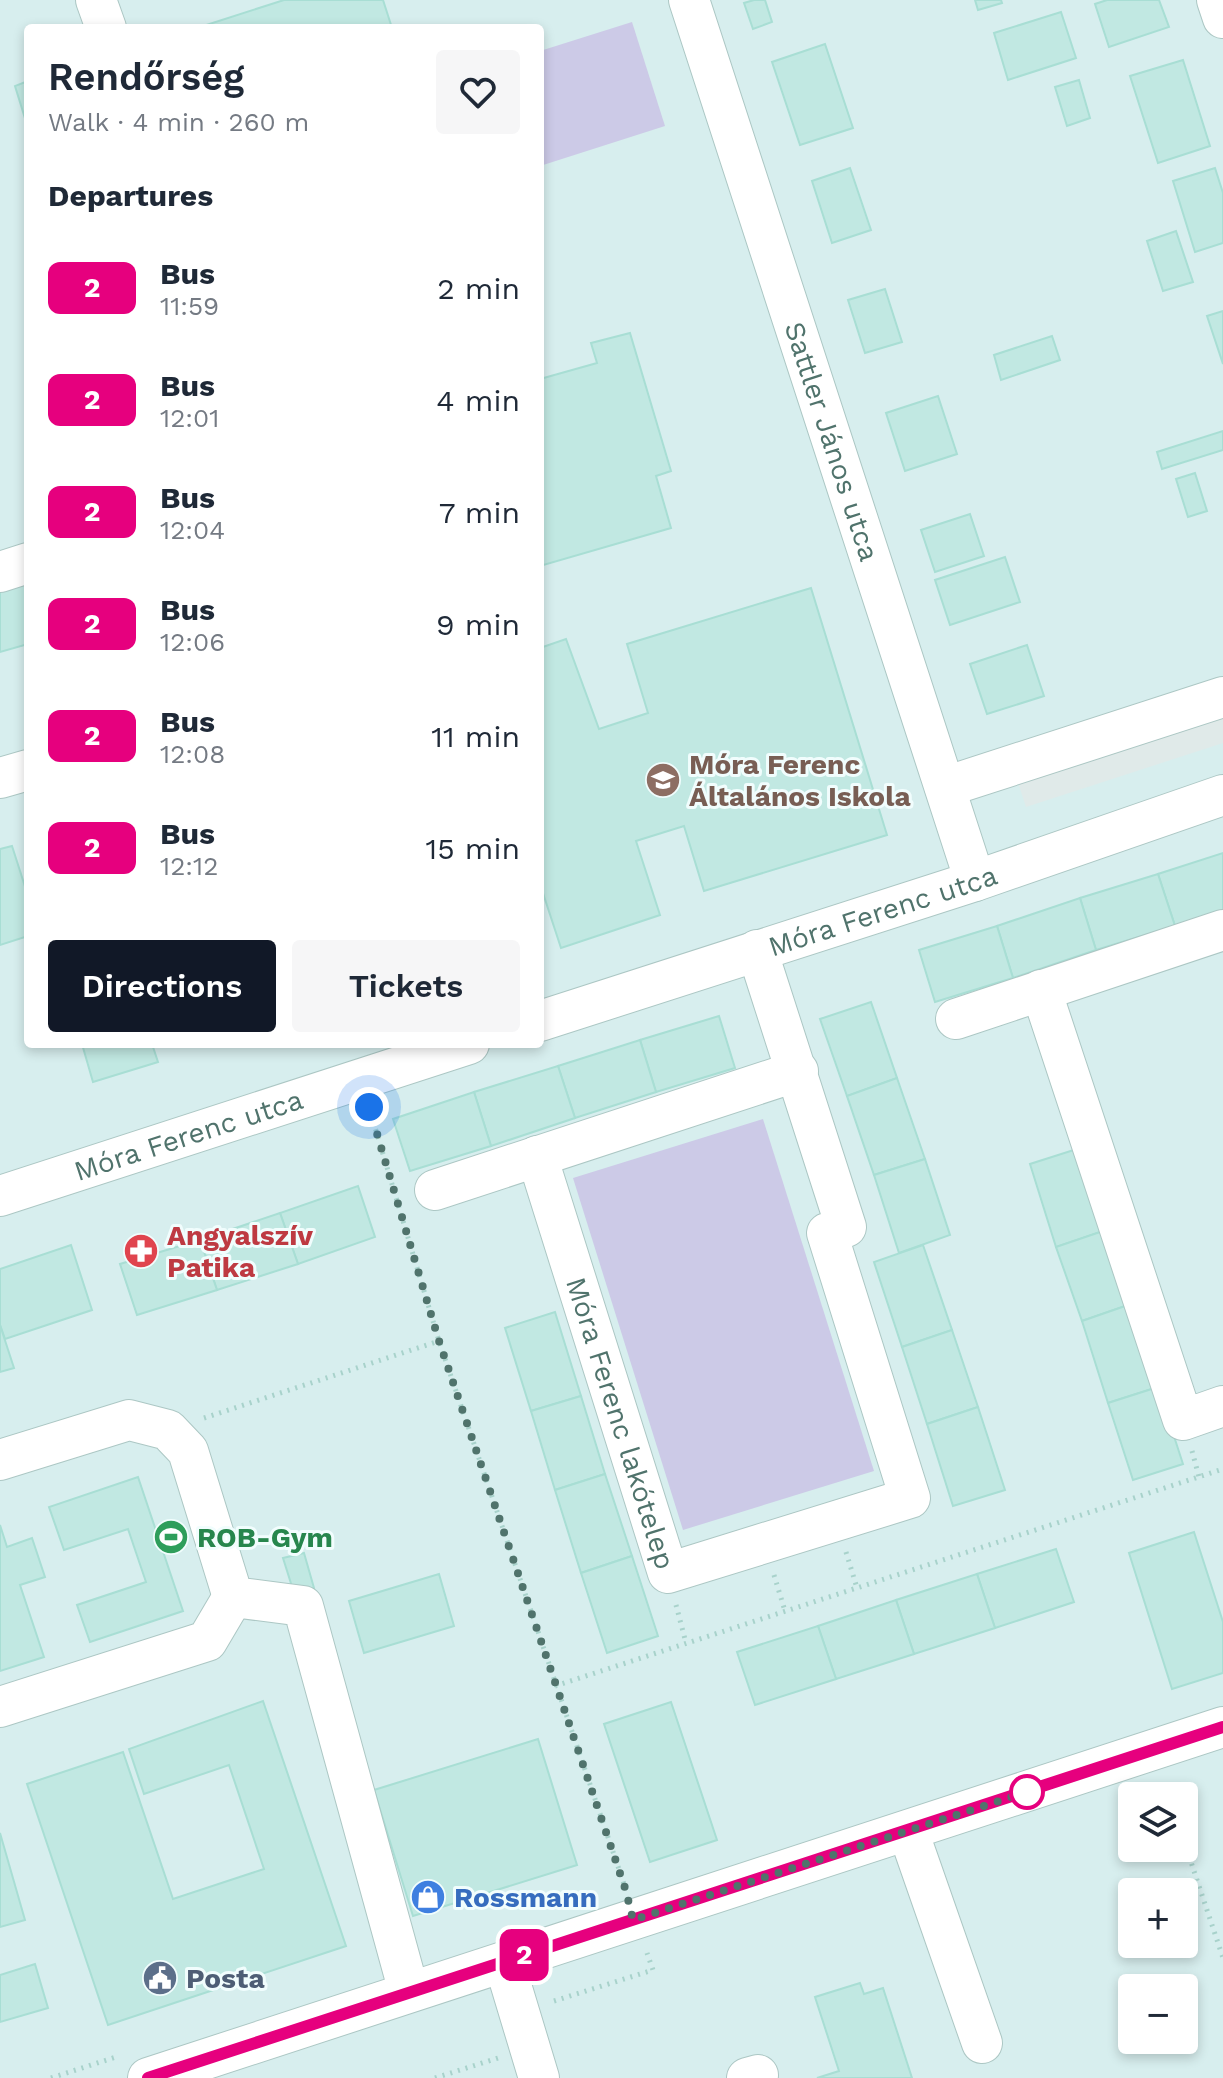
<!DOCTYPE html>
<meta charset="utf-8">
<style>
:root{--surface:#fff;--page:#f6f6f7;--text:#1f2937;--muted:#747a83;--accent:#111827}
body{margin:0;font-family:"Work Sans",sans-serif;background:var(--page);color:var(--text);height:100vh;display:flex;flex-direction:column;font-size:30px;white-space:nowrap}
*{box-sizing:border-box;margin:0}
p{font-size:26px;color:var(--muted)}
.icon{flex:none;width:44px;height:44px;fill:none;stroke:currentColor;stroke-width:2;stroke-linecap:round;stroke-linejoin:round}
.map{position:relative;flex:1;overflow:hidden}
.details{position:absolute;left:24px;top:24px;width:520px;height:1024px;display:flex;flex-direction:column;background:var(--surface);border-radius:8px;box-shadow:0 4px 12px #0003}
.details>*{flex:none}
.badge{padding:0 16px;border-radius:12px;font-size:28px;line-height:52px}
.tools{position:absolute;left:1118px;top:1782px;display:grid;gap:16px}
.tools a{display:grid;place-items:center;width:80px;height:80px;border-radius:8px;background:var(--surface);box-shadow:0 4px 12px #0003;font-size:40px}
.you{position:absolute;width:40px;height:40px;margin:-20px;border:6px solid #fff;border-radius:50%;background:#1a73e8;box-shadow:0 0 0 12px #1a73e833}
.map>.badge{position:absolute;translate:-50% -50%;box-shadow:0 0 0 4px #fff}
h2{padding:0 24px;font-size:30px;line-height:72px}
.round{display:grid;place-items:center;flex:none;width:84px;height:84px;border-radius:8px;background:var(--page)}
.headline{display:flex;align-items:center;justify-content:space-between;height:136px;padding:0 24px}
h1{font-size:38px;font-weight:600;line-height:60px}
.action{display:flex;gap:16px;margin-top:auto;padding:16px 24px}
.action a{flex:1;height:92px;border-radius:8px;background:var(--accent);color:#fff;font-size:32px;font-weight:600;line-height:92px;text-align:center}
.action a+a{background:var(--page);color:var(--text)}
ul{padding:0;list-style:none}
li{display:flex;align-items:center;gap:24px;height:112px;padding:0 24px}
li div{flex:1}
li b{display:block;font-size:30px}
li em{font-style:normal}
li .badge{min-width:88px;font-weight:700;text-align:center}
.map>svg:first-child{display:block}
</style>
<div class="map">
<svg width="1223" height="2078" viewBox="0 0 1223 2078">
<rect width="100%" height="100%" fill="#ebfafa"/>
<path fill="#d7eeee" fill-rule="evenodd" d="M 0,0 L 1223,0 L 1223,2078 L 0,2078 ZM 28,28 L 540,28 L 540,1044 L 28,1044 ZM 1132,1796 L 1184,1796 L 1184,1848 L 1132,1848 ZM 1132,1892 L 1184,1892 L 1184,1944 L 1132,1944 ZM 1132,1988 L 1184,1988 L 1184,2040 L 1132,2040 Z"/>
<polygon fill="#e0eae9" points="1223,713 1223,743 1026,807 1017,780"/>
<g fill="#cccae7">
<polygon points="632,22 665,126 540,166 540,51"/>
<polygon points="763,1119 874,1471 683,1530 573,1178"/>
</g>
<g fill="#c1e8e2" stroke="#a8ded4" stroke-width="2">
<polygon points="284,0 383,0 392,28 197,28"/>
<polygon points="754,0 765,0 772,22 753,29 744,3"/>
<polygon points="975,0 1001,0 1002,3 978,10"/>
<polygon points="1107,0 1159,0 1169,27 1109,47 1095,4"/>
<polygon points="1061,12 1076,58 1008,80 994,33"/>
<polygon points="825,44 853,128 800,145 772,62"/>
<polygon points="1183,60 1210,146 1158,163 1130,76"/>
<polygon points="1079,80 1090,118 1067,126 1055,87"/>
<polygon points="28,81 28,128 15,86"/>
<polygon points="850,168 871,230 832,243 812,181"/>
<polygon points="1215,168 1223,193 1223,243 1195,252 1173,181"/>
<polygon points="1176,231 1193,282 1163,291 1147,241"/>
<polygon points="885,289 902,342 865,353 848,300"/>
<polygon points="1223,311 1223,364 1207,316"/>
<polygon points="630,333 671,471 656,476 671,528 540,566 540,379 597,363 591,343"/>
<polygon points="1052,336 1060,360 1001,380 994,355"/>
<polygon points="938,396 957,454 905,471 886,413"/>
<polygon points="1223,431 1223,450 1162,469 1157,452"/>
<polygon points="1195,473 1207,511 1188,517 1176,479"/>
<polygon points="970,514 984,556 935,572 921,530"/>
<polygon points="1005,557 1020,602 950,625 935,580"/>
<polygon points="28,578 28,644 0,652 0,586"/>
<polygon points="811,588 887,835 704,891 684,826 636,841 660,915 561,948 540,884 540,648 566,639 599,729 648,713 627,644"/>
<polygon points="1027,645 1044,696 987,714 970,664"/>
<polygon points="12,846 28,896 28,936 0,945 0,849"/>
<polygon points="1223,853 1223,910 1175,926 1158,874"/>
<polygon points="1158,874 1175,926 1096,950 1080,898"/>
<polygon points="1080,898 1096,950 1013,978 997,926"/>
<polygon points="997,926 1013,978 935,1002 919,950"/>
<polygon points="871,1002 897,1078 847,1096 820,1019"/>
<polygon points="719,1016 735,1068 656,1092 640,1040"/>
<polygon points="640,1040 656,1092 575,1118 558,1066"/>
<polygon points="82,1044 152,1044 158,1062 93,1082"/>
<polygon points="558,1066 575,1118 491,1146 474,1092"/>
<polygon points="897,1078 925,1159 874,1175 847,1096"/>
<polygon points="474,1092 491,1146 410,1171 393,1119"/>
<polygon points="1080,1148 1106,1230 1056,1247 1030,1164"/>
<polygon points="925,1159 950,1235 899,1253 874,1175"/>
<polygon points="358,1186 375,1237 298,1264 280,1213"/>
<polygon points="280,1213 298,1264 217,1290 200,1240"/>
<polygon points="1106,1230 1131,1304 1082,1321 1056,1247"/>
<polygon points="200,1240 217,1290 137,1315 120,1264"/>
<polygon points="71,1245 92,1310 5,1339 0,1325 0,1269"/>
<polygon points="923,1245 952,1330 902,1347 874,1262"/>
<polygon points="1131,1304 1158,1387 1108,1403 1082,1321"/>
<polygon points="555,1312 581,1396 531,1411 505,1328"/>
<polygon points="0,1325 14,1368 0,1372"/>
<polygon points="952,1330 978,1407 927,1424 902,1347"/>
<polygon points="1158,1387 1183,1464 1133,1480 1108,1403"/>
<polygon points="581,1396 605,1474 555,1490 531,1411"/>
<polygon points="978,1407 1005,1490 953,1506 927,1424"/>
<polygon points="605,1474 632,1556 581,1573 555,1490"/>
<polygon points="138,1477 183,1611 90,1642 77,1605 146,1582 128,1529 64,1550 49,1507"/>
<polygon points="0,1525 7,1547 32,1538 45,1577 20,1585 44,1657 0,1671"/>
<polygon points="1194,1532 1223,1622 1223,1673 1172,1689 1129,1553"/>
<polygon points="1056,1549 1074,1602 995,1628 977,1574"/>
<polygon points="304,1553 314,1588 294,1593 283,1558"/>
<polygon points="632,1556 658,1636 607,1653 581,1573"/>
<polygon points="439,1574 454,1626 364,1653 349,1601"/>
<polygon points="977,1574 995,1628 914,1654 896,1600"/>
<polygon points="896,1600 914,1654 836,1679 818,1626"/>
<polygon points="818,1626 836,1679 755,1705 737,1652"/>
<polygon points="263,1701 346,1946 108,2025 27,1784 123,1752 173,1899 264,1869 229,1765 144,1794 129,1749"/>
<polygon points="671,1702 717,1840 650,1862 604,1724"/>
<polygon points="538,1739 577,1865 413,1916 374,1790"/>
<polygon points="0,1833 25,1920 0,1927"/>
<polygon points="35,1964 48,2008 0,2022 0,1975"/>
<polygon points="860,1983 864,1994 883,1988 912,2078 817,2078 839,2071 815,1997"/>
</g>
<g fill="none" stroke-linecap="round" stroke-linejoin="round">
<g stroke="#acc7c4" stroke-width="42">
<g id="minor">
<polyline points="96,0 106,28"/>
<path id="s1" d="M 689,0 L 975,881"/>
<polyline points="1217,0 1223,18"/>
<polyline points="0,572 28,563"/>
<polyline points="0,778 28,770"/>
<polyline points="945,787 1223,697"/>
<polyline points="1041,990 1183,1420 1223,1406"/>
<polyline points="956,1019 1223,930"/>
<path id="s2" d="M 540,1021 L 975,881 L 1223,795"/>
<path id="s3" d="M 537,1156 L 668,1573 L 910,1498 L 827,1233 L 846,1227 L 757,950"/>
<polyline points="435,1190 798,1071"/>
<path id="s4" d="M 0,1196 L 469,1044"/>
<polyline points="0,1460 129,1420 168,1430 188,1451 233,1597 303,1606 409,1992"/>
<polyline points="0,1707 207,1641 233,1597"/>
<polyline points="908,1831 982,2043"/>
<polyline points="504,1962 539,2078"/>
<polyline points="148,2078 1223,1727"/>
<polyline points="747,2078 758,2075"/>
</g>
</g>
<g stroke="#a8d2cb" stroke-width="5" stroke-dasharray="2 6" stroke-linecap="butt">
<polyline points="371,1114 439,1341 625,1887"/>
<polyline points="204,1418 439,1341"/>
<polyline points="1192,1451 1199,1477"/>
<polyline points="846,1552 857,1588"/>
<polyline points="774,1575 785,1611"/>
<polyline points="676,1605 686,1643"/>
<polyline points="555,1686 1223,1469"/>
<polyline points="1184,1841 1223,1958"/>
<polyline points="554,2001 653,1970 647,1953"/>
<polyline points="51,2078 119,2056"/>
<polyline points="435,2078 498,2058"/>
</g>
<use href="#minor" stroke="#fff" stroke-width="40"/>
</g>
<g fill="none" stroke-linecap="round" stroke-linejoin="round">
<g stroke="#fff" stroke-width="18">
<polyline id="line" points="148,2078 1223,1727"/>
</g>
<use href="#line" stroke="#e6007e" stroke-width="12"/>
<polyline stroke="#50736c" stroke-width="8" stroke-dasharray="0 14.4" points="369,1107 439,1341 626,1891 633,1920 1027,1792"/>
</g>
<defs>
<g id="school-disc" transform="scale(1.8)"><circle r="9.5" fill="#8d6e63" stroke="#f1fdfd"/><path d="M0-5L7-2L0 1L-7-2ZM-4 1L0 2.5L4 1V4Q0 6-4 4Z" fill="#fff"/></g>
<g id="pharmacy-disc" transform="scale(1.8)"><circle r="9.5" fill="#e0444e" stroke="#f1fdfd"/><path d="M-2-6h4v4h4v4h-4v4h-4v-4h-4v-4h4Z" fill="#fff"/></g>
<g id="stadium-disc" transform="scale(1.8)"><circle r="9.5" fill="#2e9e5b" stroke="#f1fdfd"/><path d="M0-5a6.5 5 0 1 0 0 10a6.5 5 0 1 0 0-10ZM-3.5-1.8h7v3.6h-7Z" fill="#fff"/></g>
<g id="shop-disc" transform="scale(1.8)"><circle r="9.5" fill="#3f7fe0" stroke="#f1fdfd"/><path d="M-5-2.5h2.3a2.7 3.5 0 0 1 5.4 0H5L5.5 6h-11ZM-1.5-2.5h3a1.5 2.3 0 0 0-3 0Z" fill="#fff"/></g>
<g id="civic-disc" transform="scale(1.8)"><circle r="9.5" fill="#5c6f8a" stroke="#f1fdfd"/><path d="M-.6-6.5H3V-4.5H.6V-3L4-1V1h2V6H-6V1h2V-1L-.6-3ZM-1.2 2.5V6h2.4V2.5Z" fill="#fff"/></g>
</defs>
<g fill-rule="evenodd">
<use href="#school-disc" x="663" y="780"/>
<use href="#pharmacy-disc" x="141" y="1251"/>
<use href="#stadium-disc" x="171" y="1537"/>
<use href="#shop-disc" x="428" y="1897"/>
<use href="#civic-disc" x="160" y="1978"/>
</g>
<circle fill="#fff" stroke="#e6007e" stroke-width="4" cx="1027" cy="1792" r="16"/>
<g text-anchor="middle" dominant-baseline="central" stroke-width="6" stroke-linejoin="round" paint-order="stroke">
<g font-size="28" fill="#50736c" stroke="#f1fdfd">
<text stroke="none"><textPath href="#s1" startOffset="464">Sattler János utca</textPath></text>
<text stroke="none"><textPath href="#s2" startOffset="360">Móra Ferenc utca</textPath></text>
<text stroke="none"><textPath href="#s4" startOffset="198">Móra Ferenc utca</textPath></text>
<text stroke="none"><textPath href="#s3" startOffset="280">Móra Ferenc lakótelep</textPath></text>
</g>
<g font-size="28" font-weight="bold" fill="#785e54" stroke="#f1fdfd" text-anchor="start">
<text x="689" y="764">Móra Ferenc<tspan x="689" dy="32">Általános Iskola</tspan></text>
</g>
<g font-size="28" font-weight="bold" fill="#be3a42" stroke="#f1fdfd" text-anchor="start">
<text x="167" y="1235">Angyalszív<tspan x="167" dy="32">Patika</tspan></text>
</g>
<g font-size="28" font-weight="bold" fill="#27864d" stroke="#f1fdfd" text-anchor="start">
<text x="197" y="1537">ROB-Gym</text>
</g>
<g font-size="28" font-weight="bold" fill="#366cbe" stroke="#f1fdfd" text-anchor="start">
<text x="454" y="1897">Rossmann</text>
</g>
<g font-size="28" font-weight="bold" fill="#4e5e75" stroke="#f1fdfd" text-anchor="start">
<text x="186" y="1978">Posta</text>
</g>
</g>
</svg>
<div class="tools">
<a><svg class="icon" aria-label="layers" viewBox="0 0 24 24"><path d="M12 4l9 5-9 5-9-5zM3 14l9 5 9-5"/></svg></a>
<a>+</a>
<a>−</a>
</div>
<div class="you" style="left:369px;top:1107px"></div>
<b class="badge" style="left:524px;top:1955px;background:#e6007e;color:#fff">2</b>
<section class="details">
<div class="headline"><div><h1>Rendőrség</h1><p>Walk · 4 min · 260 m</p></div><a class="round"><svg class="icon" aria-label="heart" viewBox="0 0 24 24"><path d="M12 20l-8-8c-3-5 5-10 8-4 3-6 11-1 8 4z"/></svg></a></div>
<h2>Departures</h2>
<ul>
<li><span class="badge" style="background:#e6007e;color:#fff">2</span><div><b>Bus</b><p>11:59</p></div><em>2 min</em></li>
<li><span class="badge" style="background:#e6007e;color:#fff">2</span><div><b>Bus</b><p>12:01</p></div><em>4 min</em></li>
<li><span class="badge" style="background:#e6007e;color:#fff">2</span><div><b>Bus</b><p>12:04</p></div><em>7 min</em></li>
<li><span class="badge" style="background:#e6007e;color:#fff">2</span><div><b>Bus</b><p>12:06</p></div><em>9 min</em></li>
<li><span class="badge" style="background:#e6007e;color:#fff">2</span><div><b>Bus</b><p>12:08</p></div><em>11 min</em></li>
<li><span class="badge" style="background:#e6007e;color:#fff">2</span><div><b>Bus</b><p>12:12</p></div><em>15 min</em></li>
</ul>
<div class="action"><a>Directions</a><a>Tickets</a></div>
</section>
</div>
